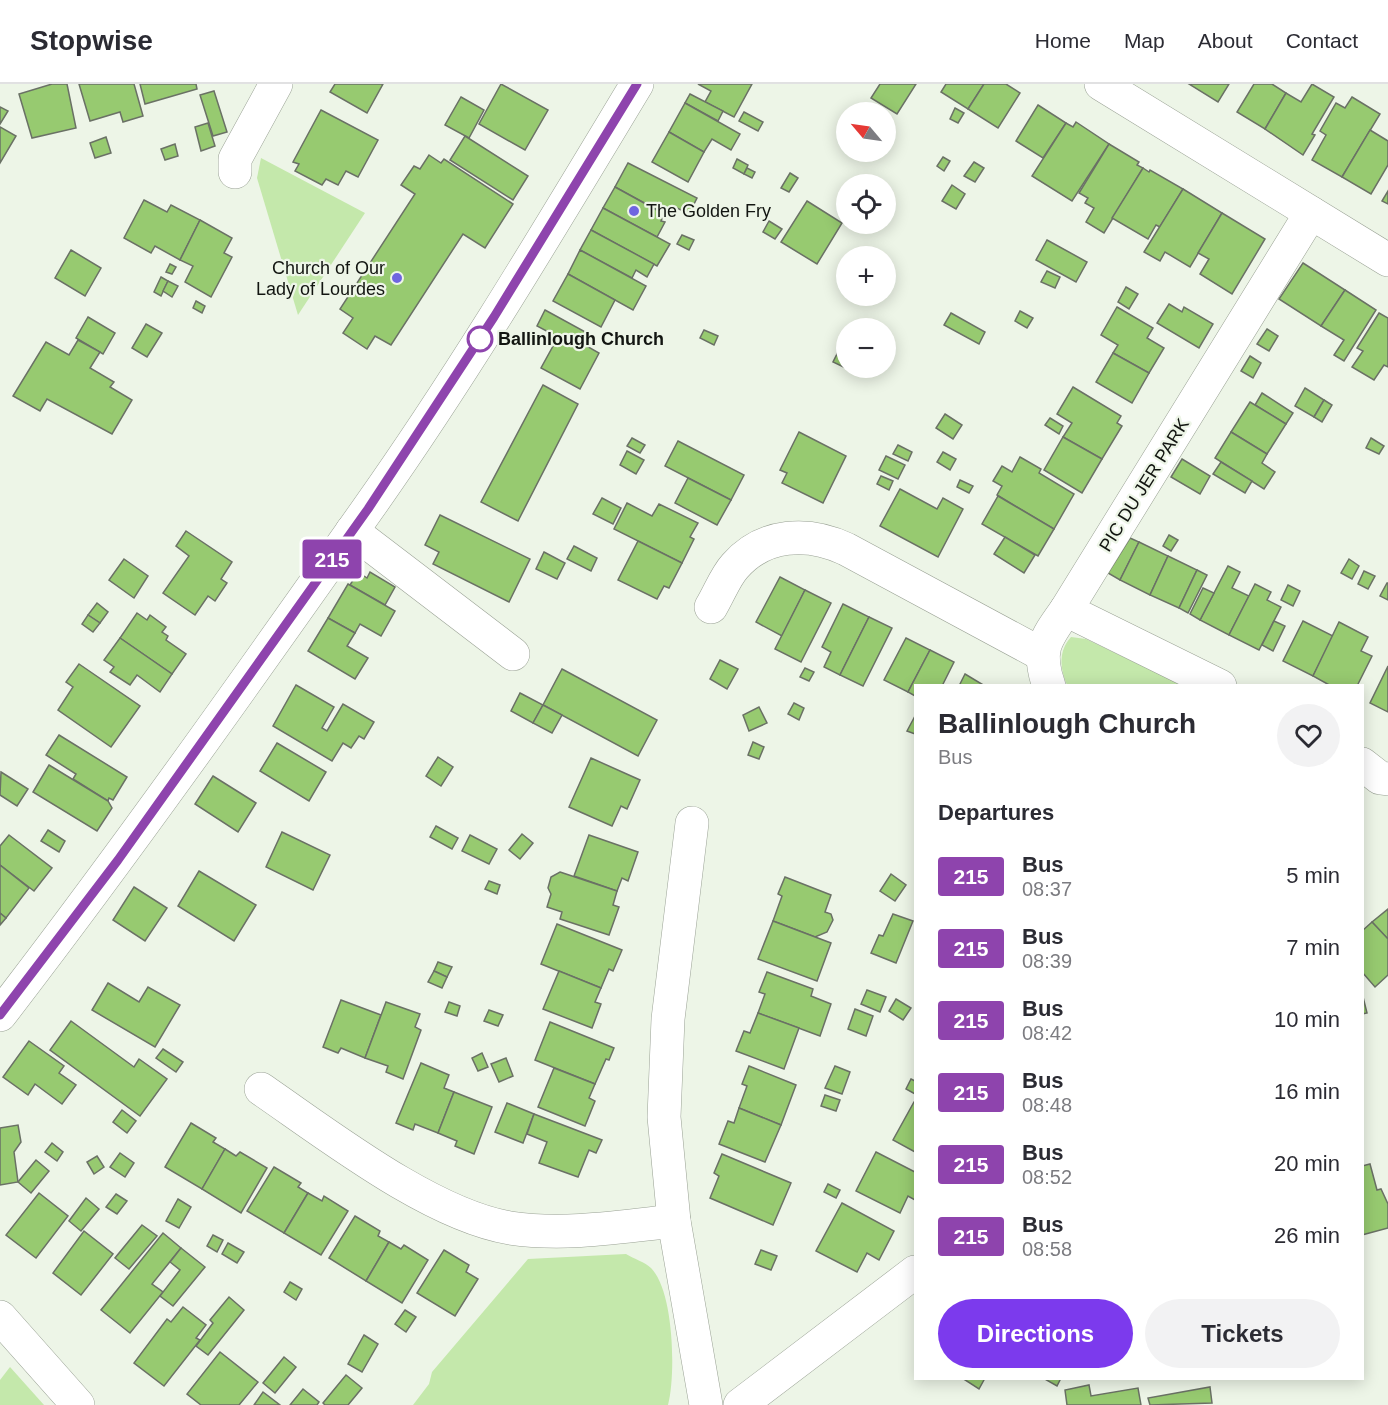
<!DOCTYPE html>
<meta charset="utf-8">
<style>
:root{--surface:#fff;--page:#f2f2f3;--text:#2b2b33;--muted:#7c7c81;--line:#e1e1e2;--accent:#7c3aed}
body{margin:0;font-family:Helvetica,sans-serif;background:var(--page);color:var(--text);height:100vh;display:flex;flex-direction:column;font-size:22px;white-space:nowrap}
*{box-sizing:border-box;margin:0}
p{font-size:20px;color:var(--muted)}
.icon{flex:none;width:33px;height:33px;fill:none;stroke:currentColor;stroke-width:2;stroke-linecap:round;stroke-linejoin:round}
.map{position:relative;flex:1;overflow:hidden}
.panel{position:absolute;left:914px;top:600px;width:450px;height:696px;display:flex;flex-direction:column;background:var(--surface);border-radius:0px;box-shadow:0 3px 15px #0003}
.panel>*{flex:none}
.badge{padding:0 12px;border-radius:4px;font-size:21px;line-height:39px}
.needle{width:39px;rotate:299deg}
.tools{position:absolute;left:836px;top:18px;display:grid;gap:12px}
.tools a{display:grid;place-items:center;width:60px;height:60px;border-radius:50%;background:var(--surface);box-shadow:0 3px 15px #0003;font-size:30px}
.map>.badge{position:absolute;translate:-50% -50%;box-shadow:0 0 0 3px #fff}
h2{padding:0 24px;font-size:22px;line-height:54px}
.round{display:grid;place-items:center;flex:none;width:63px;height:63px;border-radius:32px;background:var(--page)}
.headline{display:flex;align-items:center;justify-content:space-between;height:102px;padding:0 24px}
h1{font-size:28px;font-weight:600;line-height:45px}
.button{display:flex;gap:12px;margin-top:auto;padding:12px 24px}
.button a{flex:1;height:69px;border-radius:36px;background:var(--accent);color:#fff;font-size:24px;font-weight:600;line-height:69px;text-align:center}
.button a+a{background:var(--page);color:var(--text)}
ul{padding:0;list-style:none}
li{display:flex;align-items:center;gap:18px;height:72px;padding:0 24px}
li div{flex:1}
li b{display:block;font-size:22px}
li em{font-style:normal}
li .badge{min-width:66px;font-weight:700;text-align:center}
header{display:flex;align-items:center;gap:36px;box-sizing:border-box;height:84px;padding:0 30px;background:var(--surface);border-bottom:2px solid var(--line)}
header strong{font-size:28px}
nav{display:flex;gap:33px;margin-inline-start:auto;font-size:21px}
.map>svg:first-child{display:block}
</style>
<header>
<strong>Stopwise</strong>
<nav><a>Home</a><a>Map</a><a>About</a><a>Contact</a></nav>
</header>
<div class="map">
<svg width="1388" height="1321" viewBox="0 0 1388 1321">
<rect width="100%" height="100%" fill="#edf5e7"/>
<g fill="#c4e8ab">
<polygon points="261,74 365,129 298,231 257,94"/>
<path d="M 1071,553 L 1086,555 L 1182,601 L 1067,601 C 1060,585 1058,567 1071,553 Z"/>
<path d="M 626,1170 C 634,1175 645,1178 651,1184 C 674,1207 676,1291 668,1321 L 413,1321 L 429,1300 L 432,1288 L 528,1175 Z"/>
<polygon points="10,1283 44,1321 0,1321 0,1296"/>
</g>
<g fill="#97ca70" stroke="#6a7165" stroke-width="1.5">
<polygon points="52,0 67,0 76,44 32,54 19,10"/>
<polygon points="79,0 134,0 143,32 123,38 120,28 90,37"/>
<polygon points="140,0 196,0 197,5 145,20"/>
<polygon points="335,0 383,0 367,29 330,8"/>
<polygon points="501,0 548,26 525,66 479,40"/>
<polygon points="698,0 752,0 734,33 705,18 711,7"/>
<polygon points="880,0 916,0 897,30 871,14"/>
<polygon points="946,0 984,0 968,25 941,8"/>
<polygon points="984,0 1006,0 1020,9 998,44 968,25"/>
<polygon points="1189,0 1229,0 1218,18"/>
<polygon points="1254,0 1272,0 1286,9 1265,45 1237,28"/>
<polygon points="1312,0 1334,13 1312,50 1315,51 1303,71 1265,45 1286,9 1301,18"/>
<polygon points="214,7 227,48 213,52 200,11"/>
<polygon points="690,10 723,27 718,37 685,19"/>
<polygon points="461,13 484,26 469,54 445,41"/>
<polygon points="1352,13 1380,30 1342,93 1312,76 1326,51 1320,47 1336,19 1345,24"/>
<polygon points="685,19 740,50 731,66 712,55 704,68 669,48"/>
<polygon points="1038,21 1066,39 1043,74 1016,57"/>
<polygon points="0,23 8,27 0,40"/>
<polygon points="955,24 964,29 958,39 950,35"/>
<polygon points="321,26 378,56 358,93 346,87 338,101 326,95 322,101 295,87 299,80 293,78"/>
<polygon points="744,28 763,38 758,47 739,37"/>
<polygon points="1076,38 1109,60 1072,117 1032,92 1066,39 1073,43"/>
<polygon points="208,39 215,62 201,67 195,43"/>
<polygon points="0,43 16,52 0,79"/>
<polygon points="1370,46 1388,57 1388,81 1371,110 1342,93"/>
<polygon points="669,48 704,68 688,98 652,78"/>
<polygon points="465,52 528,92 513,116 450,76"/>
<polygon points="106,53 111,69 95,74 90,59"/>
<polygon points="175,60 178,72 165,76 161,65"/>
<polygon points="1109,60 1139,78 1137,81 1143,84 1104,149 1086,138 1094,124 1085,119 1088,114 1079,109"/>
<polygon points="429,71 441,79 444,75 513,120 485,164 463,150 391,261 375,252 367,265 343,249 353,234 340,225 415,110 401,101 414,82 420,85"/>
<polygon points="943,73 950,77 944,87 937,82"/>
<polygon points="737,75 748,81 744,90 733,84"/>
<polygon points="974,78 984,84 975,98 964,92"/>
<polygon points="628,79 697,114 689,130 677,124 672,134 615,103"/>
<polygon points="747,84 755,88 752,94 744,90"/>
<polygon points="1143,84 1149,88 1150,86 1183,105 1160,143 1156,141 1148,155 1112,134"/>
<polygon points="790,89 798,94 789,108 781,104"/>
<polygon points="952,101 965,110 956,125 942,117"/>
<polygon points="615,103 664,130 661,137 665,138 657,153 603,124"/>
<polygon points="1183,105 1222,129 1190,183 1165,168 1160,177 1144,168"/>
<polygon points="1388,107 1388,120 1382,117"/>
<polygon points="144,116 167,128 171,121 200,136 180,176 155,162 151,169 124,154"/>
<polygon points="807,117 842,139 817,180 781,158"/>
<polygon points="603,124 670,160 657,182 591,146"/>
<polygon points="1222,129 1265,155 1232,210 1200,190 1209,175 1198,169"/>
<polygon points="200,136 232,154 224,169 232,173 211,213 185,198 193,182 180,176"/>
<polygon points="769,137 782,145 775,155 763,148"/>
<polygon points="591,146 654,180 647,193 636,186 632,194 580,166"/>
<polygon points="682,151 694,156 689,166 677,160"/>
<polygon points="1047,156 1087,178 1076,198 1036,176"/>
<polygon points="71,166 101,184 85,212 55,194"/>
<polygon points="580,166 646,202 633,226 568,190"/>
<polygon points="1303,179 1345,206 1321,242 1279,215"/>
<polygon points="170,180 176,183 172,190 166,188"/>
<polygon points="1047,187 1060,193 1055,204 1041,198"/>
<polygon points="568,190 615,216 601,243 553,217"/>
<polygon points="161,193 168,197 161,212 154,208"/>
<polygon points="168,197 178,202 172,213 163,207"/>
<polygon points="1126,203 1138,210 1129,225 1118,218"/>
<polygon points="1345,206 1376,226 1344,277 1334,271 1344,256 1321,242"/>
<polygon points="196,217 205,222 202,229 193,224"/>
<polygon points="1169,220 1182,228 1184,223 1213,240 1199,264 1157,239"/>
<polygon points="1117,223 1153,244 1147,254 1164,264 1149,289 1113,269 1118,261 1101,251"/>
<polygon points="545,226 589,250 583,260 599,269 580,305 541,284 558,253 537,242"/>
<polygon points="1020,227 1033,234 1027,244 1015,237"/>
<polygon points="951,229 985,248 979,260 944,241"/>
<polygon points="1379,229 1388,234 1388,283 1384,281 1374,296 1352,283 1363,267 1357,264"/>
<polygon points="88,233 115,249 103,270 76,254"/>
<polygon points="146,240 162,249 147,273 132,264"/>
<polygon points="1267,245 1278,252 1269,267 1257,260"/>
<polygon points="704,246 718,252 714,261 700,254"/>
<polygon points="78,256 100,268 90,284 114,298 110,303 132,316 112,350 47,315 40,327 13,312 46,258 69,271"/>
<polygon points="838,268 846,272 846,284 854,284 852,287 833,278"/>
<polygon points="1113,269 1149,289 1132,319 1096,298"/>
<polygon points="1250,272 1261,279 1253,294 1241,287"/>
<polygon points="543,301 578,320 518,437 481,418"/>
<polygon points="1073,303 1121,332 1117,339 1122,342 1102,375 1063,353 1072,339 1057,330"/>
<polygon points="1305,304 1324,316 1314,333 1295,322"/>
<polygon points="1262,309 1293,329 1286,340 1255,321"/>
<polygon points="1324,316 1332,321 1322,338 1314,333"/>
<polygon points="1250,318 1286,340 1267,370 1231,348"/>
<polygon points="945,330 962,341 953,355 936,344"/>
<polygon points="1050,334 1063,342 1059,350 1045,341"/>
<polygon points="799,348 846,372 823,419 782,399 787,389 780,386"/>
<polygon points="1231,348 1267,370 1262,379 1275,388 1264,405 1215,374"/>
<polygon points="1063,353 1102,375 1082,409 1044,386"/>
<polygon points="632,354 645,361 640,369 627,362"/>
<polygon points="1371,354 1384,362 1379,370 1366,364"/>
<polygon points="678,357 744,391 731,416 665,382"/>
<polygon points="898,361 912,368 908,377 893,370"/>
<polygon points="627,367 644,376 636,390 620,381"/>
<polygon points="943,368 956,375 950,386 937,378"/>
<polygon points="886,372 905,381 898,395 879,386"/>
<polygon points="1020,373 1041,385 1039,389 1074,410 1054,445 997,411 1002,402 993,397 1002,382 1012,388"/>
<polygon points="1182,375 1210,392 1200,410 1171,393"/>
<polygon points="1221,378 1252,397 1245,409 1213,390"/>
<polygon points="881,392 893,397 889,406 877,400"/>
<polygon points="688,394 731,416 717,441 675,419"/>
<polygon points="960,396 973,402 969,409 957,403"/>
<polygon points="900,405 937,425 943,414 963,425 938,473 880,442"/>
<polygon points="998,412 1054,445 1038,472 982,440"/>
<polygon points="602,414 621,424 613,440 593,430"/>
<polygon points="627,419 652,432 659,420 698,439 690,453 694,455 682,479 614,445"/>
<polygon points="440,431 530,475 509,518 433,480 439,468 425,461"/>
<polygon points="186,447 232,478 221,495 227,499 215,517 208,512 195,531 163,509 189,472 176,462"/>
<polygon points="1169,451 1178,456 1171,467 1163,462"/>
<polygon points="1005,453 1035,471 1024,489 994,470"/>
<polygon points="1130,454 1139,458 1120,496 1108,489"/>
<polygon points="638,457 682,479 669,504 664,502 657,515 618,496"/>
<polygon points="1139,458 1168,472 1150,511 1120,496"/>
<polygon points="574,462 597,474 591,487 567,475"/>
<polygon points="544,468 565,479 557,495 536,485"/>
<polygon points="1168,472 1197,486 1179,524 1150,511"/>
<polygon points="124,475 148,492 134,514 109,496"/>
<polygon points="1349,475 1359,482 1352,495 1341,489"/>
<polygon points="1228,482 1240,488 1232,504 1249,512 1229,551 1200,536"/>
<polygon points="1197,486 1207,491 1188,529 1179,524"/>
<polygon points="1364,487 1375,492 1368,505 1358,500"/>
<polygon points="358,488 367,494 370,488 395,503 385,521 350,501"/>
<polygon points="780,493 805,506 782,552 756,538"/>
<polygon points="1387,499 1388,499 1388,516 1380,512"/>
<polygon points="348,500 395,527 381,552 360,540 355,549 328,534"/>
<polygon points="1255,500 1271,508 1267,516 1281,523 1259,566 1229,551"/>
<polygon points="1288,501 1300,507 1293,522 1281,516"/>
<polygon points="1203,504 1214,509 1200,536 1190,530"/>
<polygon points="805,506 831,519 801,578 775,565"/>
<polygon points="97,519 108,528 100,539 88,531"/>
<polygon points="843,520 869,533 840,591 824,583 831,568 822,563"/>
<polygon points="137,529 147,536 150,531 166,543 162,548 168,552 166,556 186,570 172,590 120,554"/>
<polygon points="88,531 100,539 93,548 82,540"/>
<polygon points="869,533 892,544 863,602 840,591"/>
<polygon points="328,534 355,549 347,562 368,574 355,595 308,567"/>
<polygon points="1274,537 1285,542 1273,567 1262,561"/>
<polygon points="1303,537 1333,552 1313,592 1283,577"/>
<polygon points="1339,538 1368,553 1361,567 1372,572 1357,602 1331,602 1313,592"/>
<polygon points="120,554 172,590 160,608 137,591 130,601 110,588 114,583 104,576"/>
<polygon points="906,554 930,566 908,608 884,596"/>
<polygon points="930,566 954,578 942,602 915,602 915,612 908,608"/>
<polygon points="720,576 738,585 727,605 710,595"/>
<polygon points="79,580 140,622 111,663 58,626 73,603 66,598"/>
<polygon points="1388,582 1388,628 1370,619"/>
<polygon points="805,584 814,588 809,597 800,593"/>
<polygon points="562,585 657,636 638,672 543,621"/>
<polygon points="965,590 985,602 959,602"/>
<polygon points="296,601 334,623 322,644 327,647 343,620 374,638 364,655 359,652 351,664 343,659 332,677 273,642"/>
<polygon points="520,609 543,621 533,639 511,627"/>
<polygon points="794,619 804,624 799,636 788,630"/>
<polygon points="543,621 562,631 552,649 533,639"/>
<polygon points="759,623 767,639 749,647 743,631"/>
<polygon points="915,632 915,650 907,647"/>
<polygon points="59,651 127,693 113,716 109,714 108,717 73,695 76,690 46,671"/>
<polygon points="753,658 764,663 759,675 748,671"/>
<polygon points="277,659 326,688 309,717 260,687"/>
<polygon points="438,673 453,683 441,702 426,692"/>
<polygon points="591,674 640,696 627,725 621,722 612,742 569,723"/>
<polygon points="49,681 108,717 112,724 97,747 33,708"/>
<polygon points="1,688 28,705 17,722 0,711"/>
<polygon points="213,692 256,719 238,748 195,720"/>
<polygon points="436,742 458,754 452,765 430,753"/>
<polygon points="48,746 65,757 59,768 41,757"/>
<polygon points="282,748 330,771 313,806 266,783"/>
<polygon points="522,750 533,759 520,775 509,766"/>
<polygon points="9,751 52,784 34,807 0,781 0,762"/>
<polygon points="470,751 497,765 489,780 462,767"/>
<polygon points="589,751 638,768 628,797 622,794 617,807 574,792"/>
<polygon points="0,781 29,804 6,834 0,829"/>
<polygon points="199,787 256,821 234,857 178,822"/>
<polygon points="560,788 617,807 613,821 619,823 609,851 560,835 562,828 547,823 551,810 548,804 551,793"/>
<polygon points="891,790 906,801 895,817 880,807"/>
<polygon points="785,793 831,811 825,828 831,830 833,836 827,848 815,853 773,837 782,812 778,810"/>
<polygon points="489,797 500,801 497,810 485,805"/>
<polygon points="134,803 167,824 145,857 113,836"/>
<polygon points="1388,825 1388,855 1372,838"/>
<polygon points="0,829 6,834 0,841"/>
<polygon points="893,830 913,837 896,879 871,869 879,851 883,852"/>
<polygon points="773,837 831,859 817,897 758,875"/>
<polygon points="1372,838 1388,855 1388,891 1375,903 1362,888 1362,847"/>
<polygon points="557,840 622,866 613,887 609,885 601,904 541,880"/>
<polygon points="438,878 452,883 447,893 434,887"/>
<polygon points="434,887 447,893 442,904 428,898"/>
<polygon points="559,887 601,904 595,918 601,920 592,944 543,925"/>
<polygon points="767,888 813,905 811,912 831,920 820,952 758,929 765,910 759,908"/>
<polygon points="108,899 139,918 148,903 180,921 155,963 92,926"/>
<polygon points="867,906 886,913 880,928 861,920"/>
<polygon points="1362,909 1367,929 1362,930"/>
<polygon points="896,915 911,924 903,936 889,927"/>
<polygon points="341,916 381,931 365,974 341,964 338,969 323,963"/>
<polygon points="386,918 420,930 415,943 421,946 403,995 386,988 388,982 365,974"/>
<polygon points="449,918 460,922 457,932 445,928"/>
<polygon points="855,925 873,932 866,952 848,945"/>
<polygon points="489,926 503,931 498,942 484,937"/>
<polygon points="758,929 799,944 784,985 736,967 744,947 750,949"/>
<polygon points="71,937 134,983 139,975 167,995 140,1032 50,966"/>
<polygon points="550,938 614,964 609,976 606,975 595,1000 535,976"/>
<polygon points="29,957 64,982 59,989 76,1001 62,1020 35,1000 28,1011 3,993"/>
<polygon points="163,965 183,978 176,988 156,974"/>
<polygon points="482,969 488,983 478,987 472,974"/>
<polygon points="506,974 513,992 499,998 491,980"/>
<polygon points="421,979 449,991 444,1004 454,1008 438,1049 415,1040 413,1046 396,1039"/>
<polygon points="749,982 796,1001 781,1041 739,1024 747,1002 742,1000"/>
<polygon points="835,982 850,988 842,1010 825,1004"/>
<polygon points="554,984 595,1000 589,1014 595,1017 585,1042 538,1023"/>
<polygon points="911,995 915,997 915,1010 906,1005"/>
<polygon points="454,1008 492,1023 474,1070 455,1062 457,1057 438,1049"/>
<polygon points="825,1011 840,1016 836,1027 821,1022"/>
<polygon points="914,1018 915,1018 915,1068 893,1056"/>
<polygon points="507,1019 534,1030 523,1059 495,1048"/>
<polygon points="739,1024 781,1041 765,1078 719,1060 728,1037 734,1039"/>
<polygon points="122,1026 136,1037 127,1049 113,1038"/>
<polygon points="534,1030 602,1056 596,1069 589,1066 578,1093 539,1079 547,1058 527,1050"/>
<polygon points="191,1039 216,1054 213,1058 225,1065 202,1105 165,1083"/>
<polygon points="18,1041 21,1058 14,1068 18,1098 0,1101 0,1044"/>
<polygon points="52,1059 63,1068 57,1077 45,1068"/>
<polygon points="225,1065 236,1072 240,1068 267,1084 241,1129 202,1105"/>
<polygon points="876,1068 915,1088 915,1116 908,1112 900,1129 856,1107"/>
<polygon points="120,1069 134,1079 125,1093 110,1083"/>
<polygon points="722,1070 791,1099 773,1141 710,1114 719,1092 714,1089"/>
<polygon points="97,1072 104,1083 94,1090 87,1078"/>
<polygon points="36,1076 49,1087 31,1109 18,1098"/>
<polygon points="1370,1080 1377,1106 1381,1105 1388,1120 1388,1144 1362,1151 1362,1082"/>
<polygon points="274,1083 301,1099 298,1103 308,1109 284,1149 247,1127"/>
<polygon points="828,1100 840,1106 836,1114 824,1108"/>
<polygon points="39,1109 68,1132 36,1174 6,1151"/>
<polygon points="308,1109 322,1117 324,1112 348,1127 321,1171 284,1149"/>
<polygon points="116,1110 127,1117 117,1130 106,1123"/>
<polygon points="86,1114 99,1125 81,1147 69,1137"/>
<polygon points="178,1115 191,1123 179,1144 166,1137"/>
<polygon points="842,1119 894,1147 879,1176 867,1169 857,1188 816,1167"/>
<polygon points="355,1132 380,1147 378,1152 389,1158 366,1197 329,1174"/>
<polygon points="142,1141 157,1152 129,1185 115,1174"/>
<polygon points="84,1147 113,1170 81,1211 53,1189"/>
<polygon points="163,1149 181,1164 152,1200 163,1208 130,1249 101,1226"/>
<polygon points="213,1151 223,1156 217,1168 207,1162"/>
<polygon points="389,1158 401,1165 404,1161 428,1176 402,1219 366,1197"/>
<polygon points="228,1159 244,1168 237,1179 222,1170"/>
<polygon points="181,1164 205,1183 173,1222 160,1212 180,1186 170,1178"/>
<polygon points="444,1166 469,1181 466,1188 478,1195 455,1232 417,1209"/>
<polygon points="761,1166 777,1172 771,1186 755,1180"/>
<polygon points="290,1198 302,1205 296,1216 284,1208"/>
<polygon points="229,1213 244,1226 208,1271 196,1262 213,1239 210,1236"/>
<polygon points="183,1223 206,1241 196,1254 200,1256 164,1302 134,1279 167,1235 171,1238"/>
<polygon points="405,1226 416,1233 406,1248 395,1240"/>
<polygon points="364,1251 378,1260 362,1288 348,1280"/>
<polygon points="220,1268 258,1298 239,1321 201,1321 187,1310"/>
<polygon points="284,1273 296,1283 275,1309 263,1299"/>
<polygon points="346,1291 362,1304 348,1321 325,1321 323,1319"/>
<polygon points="962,1294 985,1294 979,1305"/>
<polygon points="1043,1294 1061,1294 1057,1302"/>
<polygon points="1089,1301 1091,1312 1138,1304 1141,1321 1067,1321 1065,1306"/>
<polygon points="1210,1303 1212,1319 1150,1321 1148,1314"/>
<polygon points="303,1305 319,1318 317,1321 290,1321"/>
<polygon points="263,1308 280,1321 254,1321"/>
</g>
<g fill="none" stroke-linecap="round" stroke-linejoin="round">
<g stroke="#9aa295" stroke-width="34">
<g id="minor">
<polyline points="1101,0 1388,176"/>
<polyline points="235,88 235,75 276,0"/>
<polyline points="352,447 513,570"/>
<path d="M 711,523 C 719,510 725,493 735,482 C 764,449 808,447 846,465 L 1041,570"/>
<path d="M 1049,602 C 1036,566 1046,554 1066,526"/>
<polyline points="1220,602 1066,526 1311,129"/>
<polyline points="1362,680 1380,694 1388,695"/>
<polyline points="692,739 668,935 664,1033 674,1137 706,1321"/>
<path d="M 0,931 C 127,766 247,596 367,426 C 464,289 550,144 637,0"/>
<path d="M 261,1005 C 328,1051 431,1131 510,1144 C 564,1152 620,1143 674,1137"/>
<polyline points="0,1233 78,1321"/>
<polyline points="740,1321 915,1188"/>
</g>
</g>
<use href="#minor" stroke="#fff" stroke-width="33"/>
</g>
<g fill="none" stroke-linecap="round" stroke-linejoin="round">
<g stroke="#fff" stroke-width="14">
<polyline id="line" points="0,931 118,776 368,425 494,233 637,0"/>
</g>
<use href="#line" stroke="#8e44ad" stroke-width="9"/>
</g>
<g fill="#6f65e0" stroke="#edf5e7" stroke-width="2">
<circle cx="634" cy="127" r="6"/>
<circle cx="397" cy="194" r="6"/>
</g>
<circle fill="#fff" stroke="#8e44ad" stroke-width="3" cx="480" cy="255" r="12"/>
<g text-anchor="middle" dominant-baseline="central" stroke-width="4.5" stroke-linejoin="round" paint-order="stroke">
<g font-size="18" fill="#121511" stroke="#edf5e7" text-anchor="start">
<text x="646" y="127">The Golden Fry</text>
<text x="385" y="184" text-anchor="end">Church of Our<tspan x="385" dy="21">Lady of Lourdes</tspan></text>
</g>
<g font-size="18" font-weight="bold" fill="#121511" stroke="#edf5e7" text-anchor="start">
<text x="498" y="255">Ballinlough Church</text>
</g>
<g font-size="18" fill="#121511" stroke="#edf5e7">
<text transform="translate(1144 401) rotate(-58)">PIC DU JER PARK</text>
</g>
</g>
</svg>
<div class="tools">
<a><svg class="needle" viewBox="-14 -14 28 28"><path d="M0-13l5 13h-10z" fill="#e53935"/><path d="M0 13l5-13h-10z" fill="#7c7c81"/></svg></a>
<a><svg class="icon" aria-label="locate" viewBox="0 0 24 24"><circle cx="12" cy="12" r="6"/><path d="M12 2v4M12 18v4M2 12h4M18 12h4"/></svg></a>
<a>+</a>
<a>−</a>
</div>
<b class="badge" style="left:332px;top:475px;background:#8e44ad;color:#fff">215</b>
<section class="panel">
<div class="headline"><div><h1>Ballinlough Church</h1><p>Bus</p></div><a class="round"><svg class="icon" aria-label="heart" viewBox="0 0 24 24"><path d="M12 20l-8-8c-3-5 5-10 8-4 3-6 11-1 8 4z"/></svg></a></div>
<h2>Departures</h2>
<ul>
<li><span class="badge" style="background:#8e44ad;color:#fff">215</span><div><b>Bus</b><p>08:37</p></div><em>5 min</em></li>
<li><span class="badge" style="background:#8e44ad;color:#fff">215</span><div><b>Bus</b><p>08:39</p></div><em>7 min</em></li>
<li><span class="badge" style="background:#8e44ad;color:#fff">215</span><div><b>Bus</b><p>08:42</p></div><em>10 min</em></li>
<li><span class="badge" style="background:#8e44ad;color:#fff">215</span><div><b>Bus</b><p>08:48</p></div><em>16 min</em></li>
<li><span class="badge" style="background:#8e44ad;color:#fff">215</span><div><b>Bus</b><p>08:52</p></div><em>20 min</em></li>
<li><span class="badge" style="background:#8e44ad;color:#fff">215</span><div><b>Bus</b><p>08:58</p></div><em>26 min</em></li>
</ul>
<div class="button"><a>Directions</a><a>Tickets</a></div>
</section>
</div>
